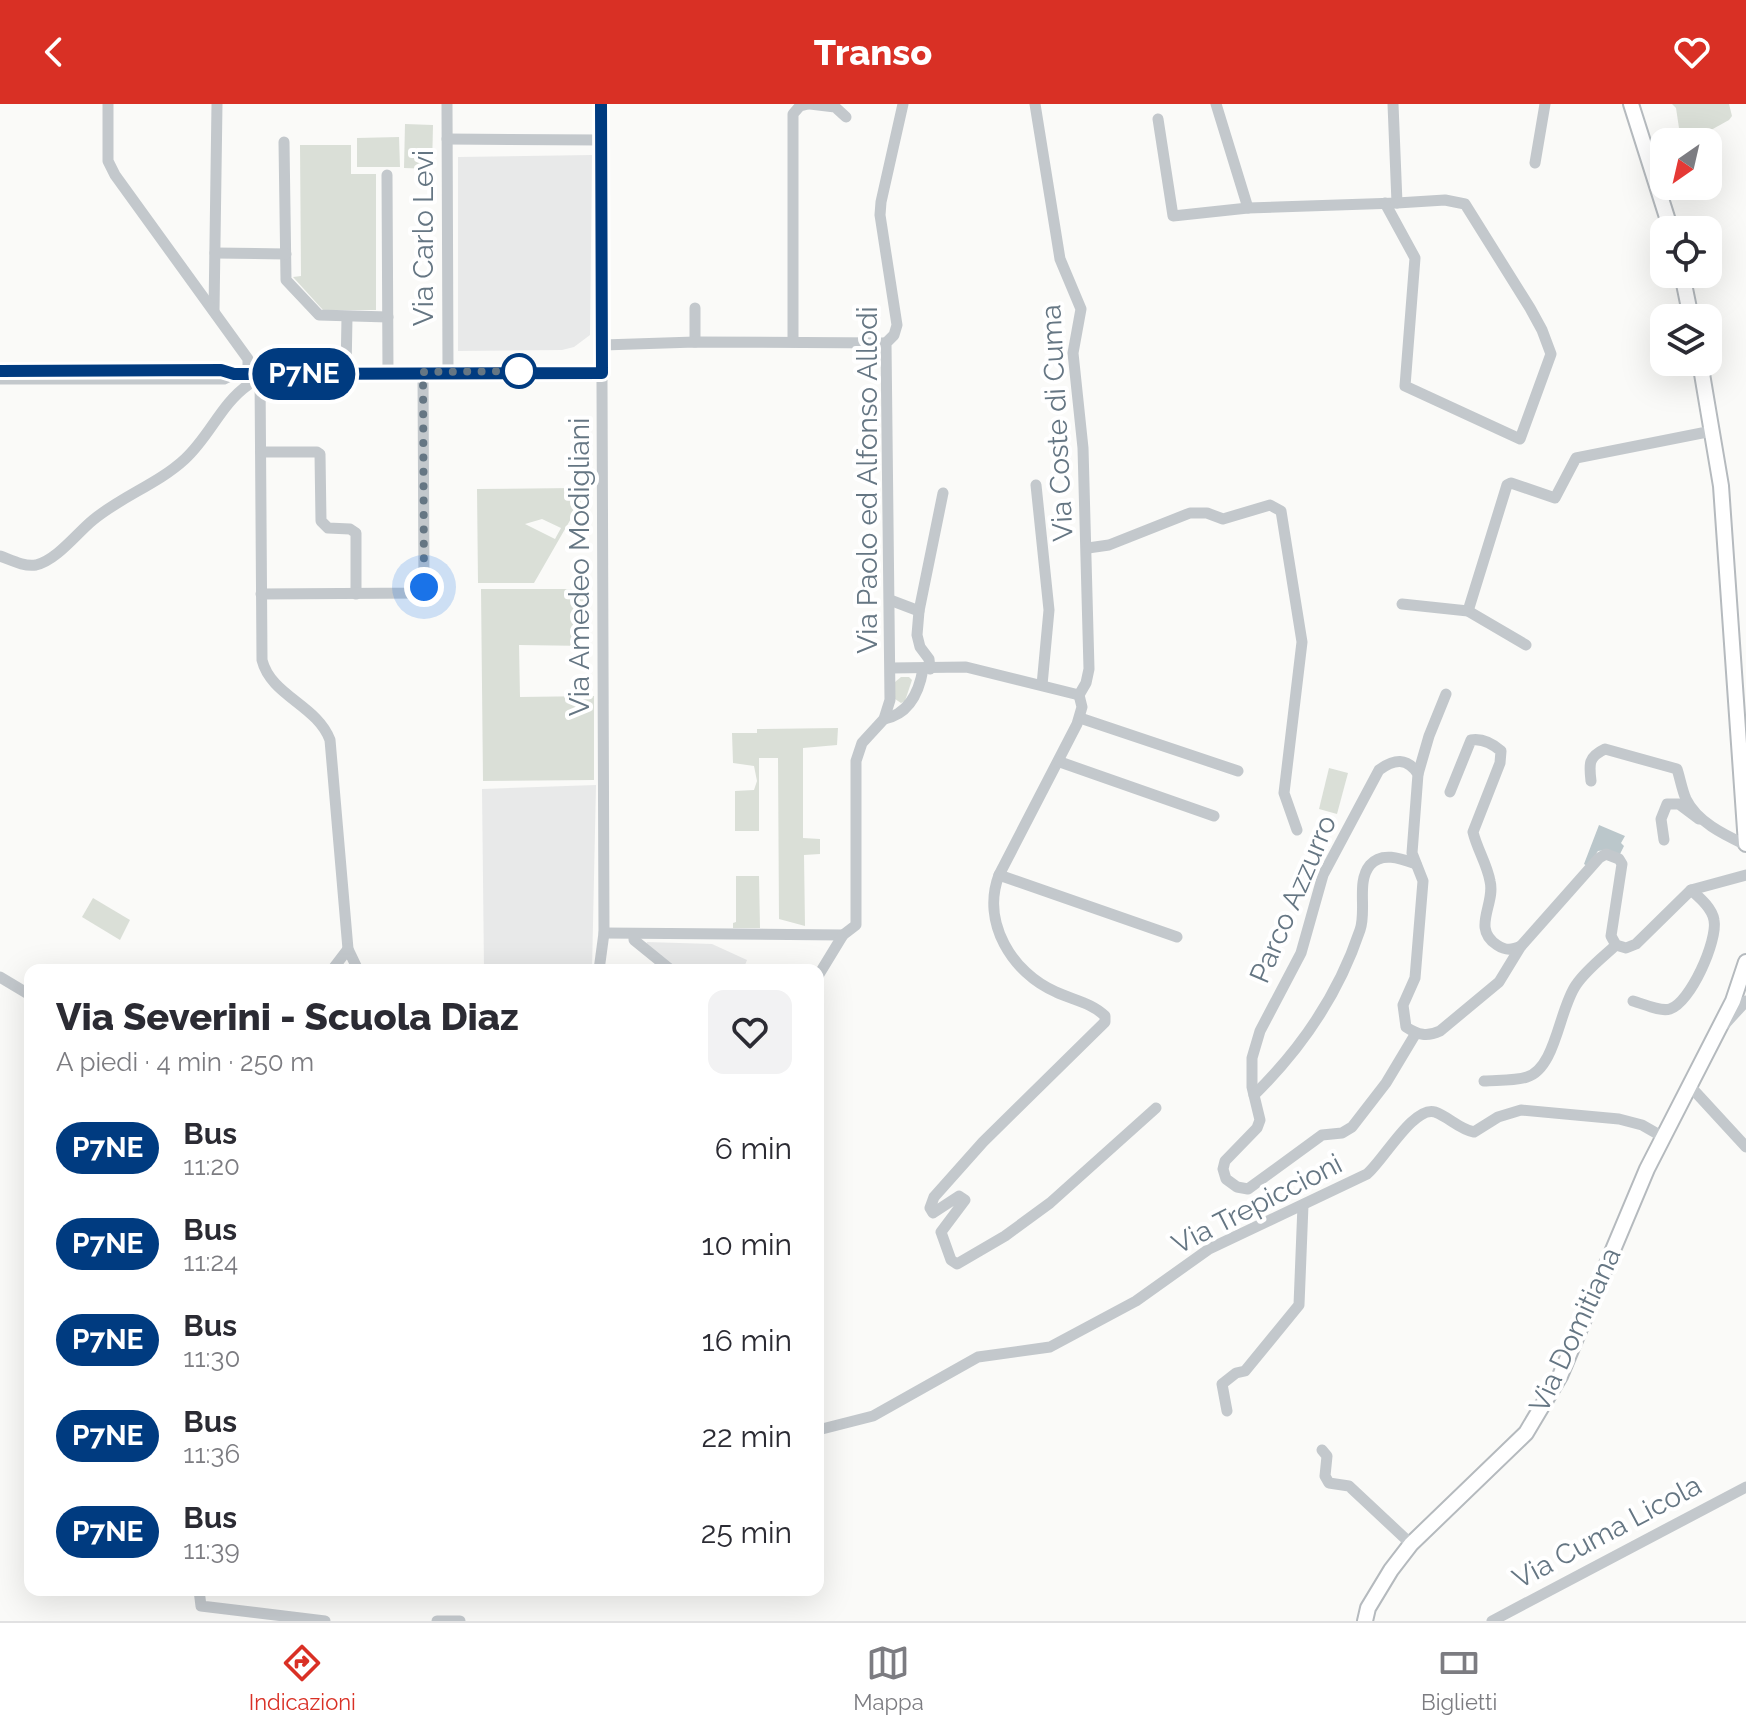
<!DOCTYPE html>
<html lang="it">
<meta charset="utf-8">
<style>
:root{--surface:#fff;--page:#f2f2f3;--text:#2b2b33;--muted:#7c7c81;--line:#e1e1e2;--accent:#d93025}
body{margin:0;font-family:Raleway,sans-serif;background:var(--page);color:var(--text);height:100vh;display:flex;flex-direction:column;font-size:30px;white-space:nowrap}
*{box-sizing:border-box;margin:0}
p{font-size:26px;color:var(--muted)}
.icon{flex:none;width:44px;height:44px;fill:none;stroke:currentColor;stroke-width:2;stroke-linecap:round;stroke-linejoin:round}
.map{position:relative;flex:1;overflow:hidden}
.drawer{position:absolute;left:24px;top:860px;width:800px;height:632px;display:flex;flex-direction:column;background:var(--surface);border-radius:16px;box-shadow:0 8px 32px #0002}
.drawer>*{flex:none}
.badge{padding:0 16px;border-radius:26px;font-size:28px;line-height:52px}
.needle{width:52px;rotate:214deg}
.fabs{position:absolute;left:1650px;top:24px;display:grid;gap:16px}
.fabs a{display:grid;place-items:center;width:72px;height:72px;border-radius:16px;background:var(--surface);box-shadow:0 8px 32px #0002;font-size:40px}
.you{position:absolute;width:40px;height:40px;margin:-20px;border:6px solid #fff;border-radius:50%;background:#1a73e8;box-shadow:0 0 0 12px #1a73e833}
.map>.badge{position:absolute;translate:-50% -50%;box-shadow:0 0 0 4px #fff}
.round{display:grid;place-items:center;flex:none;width:84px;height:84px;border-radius:16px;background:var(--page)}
.summary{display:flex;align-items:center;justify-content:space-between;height:136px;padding:0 32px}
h1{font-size:38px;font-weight:800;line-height:60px}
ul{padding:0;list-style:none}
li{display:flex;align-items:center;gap:24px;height:96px;padding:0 32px}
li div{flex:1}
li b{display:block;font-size:30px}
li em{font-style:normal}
li .badge{min-width:88px;font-weight:700;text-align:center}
header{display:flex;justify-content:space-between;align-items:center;height:104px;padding:0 32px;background:var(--accent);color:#fff;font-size:36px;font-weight:800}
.tabs{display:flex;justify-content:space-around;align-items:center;height:112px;border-top:2px solid var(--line);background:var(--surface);font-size:22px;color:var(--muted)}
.tabs a{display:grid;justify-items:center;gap:4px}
.tabs .current{color:var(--accent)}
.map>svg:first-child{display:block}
</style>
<header><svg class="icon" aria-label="back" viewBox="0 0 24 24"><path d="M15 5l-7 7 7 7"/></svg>Transo<svg class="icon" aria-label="heart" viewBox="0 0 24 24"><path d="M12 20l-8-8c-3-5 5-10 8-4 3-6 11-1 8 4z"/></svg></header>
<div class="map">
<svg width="1746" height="1517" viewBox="0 0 1746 1517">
<rect width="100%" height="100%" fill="#fafaf8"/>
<g fill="#e8e9e9">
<polygon points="592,51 590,231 574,243 562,246 458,247 458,53"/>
<polygon points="596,681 592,866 484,866 482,685"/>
<polygon points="647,838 712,840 747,856 743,866 677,866 646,842"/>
</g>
<g fill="#dadfd7" fill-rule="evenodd">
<polygon points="1672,0 1729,0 1732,12 1729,16 1711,26 1708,41 1708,38 1691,38 1679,24 1676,4"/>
<polygon points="405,20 433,21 432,65 404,64"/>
<polygon points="399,33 400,63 357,63 357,34"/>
<polygon points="300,41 351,41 351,70 376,70 376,206 323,206 293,173 301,172"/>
<path d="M 576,384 L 584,392 L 534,479 L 478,479 L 477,385 ZM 542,415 L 561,424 L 555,435 L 525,420 Z"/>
<polygon points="588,485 588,542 519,541 520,593 594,592 594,676 483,677 481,485"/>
<polygon points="901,573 909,573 912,576 905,597 901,599 895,595 895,578"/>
<polygon points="838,624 837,641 803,644 803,734 820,735 820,750 804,751 805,822 779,815 778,654 759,654 759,727 735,727 735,687 754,686 757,677 754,662 733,659 732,629 757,629 757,625"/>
<polygon points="1329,664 1348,669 1337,710 1319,705"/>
<polygon points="736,772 759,772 760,824 733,824 733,819 736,818"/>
<polygon points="93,794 130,816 120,836 82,813"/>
</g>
<polygon fill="#bbc7cb" points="1599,721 1625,732 1621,739 1624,742 1619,752 1605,746 1598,747 1587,762 1584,760"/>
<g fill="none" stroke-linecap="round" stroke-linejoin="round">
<g stroke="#b5babe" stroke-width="18">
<g id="major">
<polyline points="1631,0 1671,126"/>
<polyline points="1682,170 1691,214"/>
<polyline points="1700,258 1721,382 1746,740"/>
<polyline points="1365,1517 1368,1504 1391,1466 1411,1440 1526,1329 1560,1272 1647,1065 1733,897 1746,858"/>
</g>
</g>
<g stroke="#c3c8cc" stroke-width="11">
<polyline points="447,0 448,268"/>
<polyline points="810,0 835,3 846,13"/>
<path d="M 1035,0 L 1060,155 L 1081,205 L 1073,249 L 1083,344 L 1089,565 L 1086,579 L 1079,591 L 1082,603 L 1077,620 L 999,771 C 981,818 1012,869 1056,888 C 1073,896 1092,899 1105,912 L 1105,918 L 983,1038 L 934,1093 L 930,1104 L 933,1109 L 959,1092 L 965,1096 L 941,1128 L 951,1156 L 957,1160 L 1005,1132 L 1050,1099 L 1156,1004"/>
<polyline points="1216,0 1248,104"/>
<polyline points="1158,15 1173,112 1248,104 1397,99 1393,0"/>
<polyline points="447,35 601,36"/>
<polyline points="284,38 286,176 319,211 388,213"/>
<polyline points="1535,59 1545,0"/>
<polyline points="387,71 388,269"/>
<polyline points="1385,99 1415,154 1405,282 1520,335 1551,250 1542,226 1530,204 1465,100 1445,96 1397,99"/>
<polyline points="215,149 286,150"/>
<polyline points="214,207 217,0"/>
<polyline points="695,238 695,204"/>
<polyline points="793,238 793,10 800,2 808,0"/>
<polyline points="603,241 695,238 886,239"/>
<polyline points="191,266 224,266 234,270"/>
<polyline points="0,267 42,267"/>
<polyline points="346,269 347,213"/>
<path d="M 260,270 L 262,556 C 271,592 317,601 330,636 L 348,845 L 358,866"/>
<polyline points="0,275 224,275 234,270 248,270 602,269"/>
<polyline points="261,348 317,348 320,350 321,417 328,424 350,425 356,429 356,490"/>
<polyline points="1036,381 1049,506 1042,581"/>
<polyline points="1088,444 1109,441 1190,409 1207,409 1223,415 1270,401 1281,407 1302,538 1284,689 1297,726"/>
<path d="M 0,452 C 11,456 24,463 36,461 C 57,456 77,429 93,416 C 122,392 158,380 185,355 C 210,332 221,300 248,281 L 248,255 L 115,71 L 108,57 L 108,0"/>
<polyline points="261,490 421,489 424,483 423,268"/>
<polyline points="890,496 919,507"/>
<polyline points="1402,500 1468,507 1526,541"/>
<polyline points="1468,507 1507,381 1511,379 1555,394 1576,354 1712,327"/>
<polyline points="891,564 966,563 1079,591"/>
<polyline points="930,565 929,555 920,543 917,531 919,507 943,389"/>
<polyline points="1080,614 1238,667"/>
<path d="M 884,615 C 909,610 919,589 923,565"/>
<polyline points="1060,658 1214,712"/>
<polyline points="1418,670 1429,632 1446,590"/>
<path d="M 1591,677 C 1589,660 1588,653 1605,645 L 1677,665 C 1680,674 1682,686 1686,695 C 1697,718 1725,731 1746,741"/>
<path d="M 1450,688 L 1471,636 C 1483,634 1493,640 1501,647 L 1500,659 L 1473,728 C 1477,745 1487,760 1490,777 C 1496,800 1471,824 1497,841 C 1506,847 1512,846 1521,842"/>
<polyline points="1664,736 1661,715 1667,700 1679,700 1699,715"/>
<polyline points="999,771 1177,833"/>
<polyline points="604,829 843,831"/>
<polyline points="634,830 634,836 671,866"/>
<polyline points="332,866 348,845"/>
<polyline points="599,866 604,829 601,0"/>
<polyline points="818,872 843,831 856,821 856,657 862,639 884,615 890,596 886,239 894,231 897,221 880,111 881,98 903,0"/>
<polyline points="0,873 30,891"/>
<path d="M 1633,897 C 1644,900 1660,908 1670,905 C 1690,899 1718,837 1714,816 C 1712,804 1700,794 1691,786"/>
<polyline points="1725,920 1746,897"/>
<path d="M 1416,929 L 1386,979 L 1352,1023 L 1342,1029 L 1322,1031 L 1248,1085 L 1237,1083 L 1226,1075 L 1223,1065 L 1225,1057 L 1257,1024 L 1260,1016 L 1252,983 L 1252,954 L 1260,927 L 1301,849 L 1323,771 L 1379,666 C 1394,655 1407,653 1418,670 L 1412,749 L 1423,777 L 1415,874 L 1403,901 L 1406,923 C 1418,931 1427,933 1440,927 L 1499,878 L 1521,842 L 1599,754 L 1606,750 L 1619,755 L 1622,760 L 1611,832 L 1616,841 L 1626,844 L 1636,840 L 1691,786 L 1746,771"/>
<path d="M 1484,977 C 1497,976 1515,977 1527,973 C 1556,964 1559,905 1576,881 C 1586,866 1602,854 1616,841"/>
<polyline points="1689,981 1746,1043"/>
<path d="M 1254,991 C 1301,945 1339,889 1360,826 C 1367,806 1356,778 1370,761 C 1382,747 1402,755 1416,760"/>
<polyline points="1227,1307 1222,1280 1236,1269 1245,1267 1299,1201 1303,1101"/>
<path d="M 818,1326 L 873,1312 L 978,1253 L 1050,1243 L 1136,1197 L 1209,1145 L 1367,1070 C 1383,1057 1414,1001 1435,1008 C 1449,1013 1459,1025 1474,1028 L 1498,1013 L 1521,1006 L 1619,1015 L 1642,1021 L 1663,1033"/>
<polyline points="1322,1346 1327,1352 1325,1372 1329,1379 1349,1382 1411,1440"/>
<polyline points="199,1486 201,1502 325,1517"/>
<polyline points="437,1517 460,1517"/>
<polyline points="1492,1517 1746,1383"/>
</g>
<use href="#major" stroke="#fff" stroke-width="14"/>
</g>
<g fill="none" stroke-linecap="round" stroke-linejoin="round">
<g stroke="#fff" stroke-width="18">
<polyline id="line" points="0,267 221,266 234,270 602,269 601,0"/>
</g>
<use href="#line" stroke="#003b80" stroke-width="12"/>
<polyline stroke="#657683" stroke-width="8" stroke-dasharray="0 14.4" points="424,483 423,268 519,267"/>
</g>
<circle fill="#fff" stroke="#003b80" stroke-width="4" cx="519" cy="267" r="16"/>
<g text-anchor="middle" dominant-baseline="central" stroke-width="8" stroke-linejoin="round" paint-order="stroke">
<g font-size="28" fill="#657683" stroke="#fff">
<text transform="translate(423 134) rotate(-90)">Via Carlo Levi</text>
<text transform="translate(1057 319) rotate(-93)">Via Coste di Cuma</text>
<text transform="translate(867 376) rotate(-90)">Via Paolo ed Alfonso Allodi</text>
<text transform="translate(579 463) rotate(-90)">Via Amedeo Modigliani</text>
<text transform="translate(1293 795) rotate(-67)">Parco Azzurro</text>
<text transform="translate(1257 1100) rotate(-27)">Via Trepiccioni</text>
<text transform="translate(1575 1226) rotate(-65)">Via Domitiana</text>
<text transform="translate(1607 1428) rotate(-28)">Via Cuma Licola</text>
</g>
</g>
</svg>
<div class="fabs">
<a><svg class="needle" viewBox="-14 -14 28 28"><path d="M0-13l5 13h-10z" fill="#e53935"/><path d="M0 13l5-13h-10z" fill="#7c7c81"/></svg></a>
<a><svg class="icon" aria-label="locate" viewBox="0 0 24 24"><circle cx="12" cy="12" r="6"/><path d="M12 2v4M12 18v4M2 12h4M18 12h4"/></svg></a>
<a><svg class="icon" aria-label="layers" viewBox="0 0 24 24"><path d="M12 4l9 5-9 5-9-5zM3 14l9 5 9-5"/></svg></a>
</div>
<div class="you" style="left:424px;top:483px"></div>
<b class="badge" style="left:304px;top:270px;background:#003b80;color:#fff">P7NE</b>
<section class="drawer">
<div class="summary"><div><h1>Via Severini - Scuola Diaz</h1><p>A piedi · 4 min · 250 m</p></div><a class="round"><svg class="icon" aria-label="heart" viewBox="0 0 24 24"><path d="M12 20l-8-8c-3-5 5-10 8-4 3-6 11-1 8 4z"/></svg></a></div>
<ul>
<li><span class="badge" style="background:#003b80;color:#fff">P7NE</span><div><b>Bus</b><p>11:20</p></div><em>6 min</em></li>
<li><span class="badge" style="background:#003b80;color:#fff">P7NE</span><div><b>Bus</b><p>11:24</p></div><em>10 min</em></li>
<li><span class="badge" style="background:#003b80;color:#fff">P7NE</span><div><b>Bus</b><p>11:30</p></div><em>16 min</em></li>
<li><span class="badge" style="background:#003b80;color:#fff">P7NE</span><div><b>Bus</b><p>11:36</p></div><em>22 min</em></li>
<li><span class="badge" style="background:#003b80;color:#fff">P7NE</span><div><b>Bus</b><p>11:39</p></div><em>25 min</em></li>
</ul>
</section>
</div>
<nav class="tabs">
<a class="current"><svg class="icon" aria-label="directions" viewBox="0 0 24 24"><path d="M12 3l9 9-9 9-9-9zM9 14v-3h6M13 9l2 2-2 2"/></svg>Indicazioni</a>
<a><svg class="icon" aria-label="map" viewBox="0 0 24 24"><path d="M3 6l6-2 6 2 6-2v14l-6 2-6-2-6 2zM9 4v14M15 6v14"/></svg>Mappa</a>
<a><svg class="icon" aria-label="tickets" viewBox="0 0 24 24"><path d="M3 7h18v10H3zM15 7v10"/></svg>Biglietti</a>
</nav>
